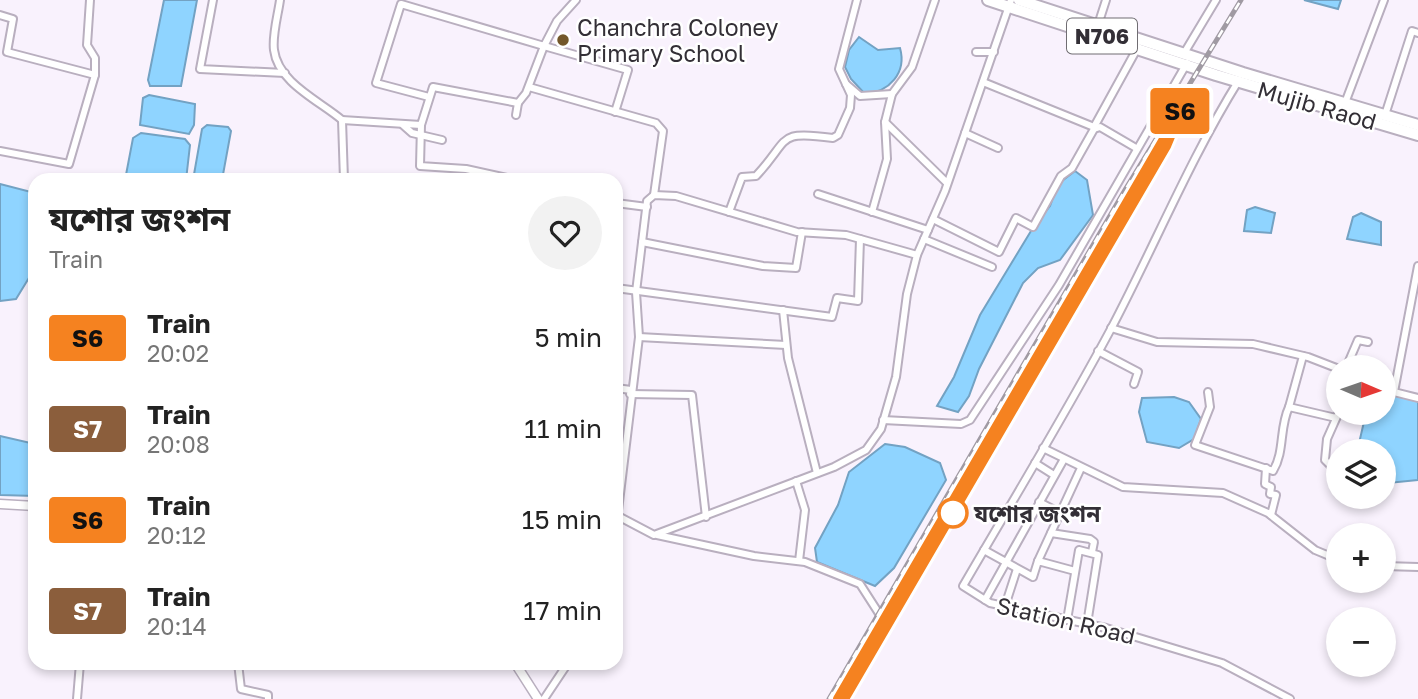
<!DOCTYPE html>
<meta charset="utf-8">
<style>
:root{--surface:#fff;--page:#f2f2f2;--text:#222;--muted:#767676}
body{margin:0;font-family:"Golos Text","Noto Sans Bengali",sans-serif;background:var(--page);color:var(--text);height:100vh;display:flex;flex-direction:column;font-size:26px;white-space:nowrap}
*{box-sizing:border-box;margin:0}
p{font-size:23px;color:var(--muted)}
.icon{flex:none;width:38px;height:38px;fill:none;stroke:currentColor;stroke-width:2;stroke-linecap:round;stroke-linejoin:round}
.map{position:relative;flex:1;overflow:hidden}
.details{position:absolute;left:28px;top:173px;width:595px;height:497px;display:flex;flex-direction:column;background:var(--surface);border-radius:21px;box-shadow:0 4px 10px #0003}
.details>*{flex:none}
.badge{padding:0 14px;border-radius:5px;font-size:24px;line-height:46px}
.needle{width:46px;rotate:92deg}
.buttons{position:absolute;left:1326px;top:355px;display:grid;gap:14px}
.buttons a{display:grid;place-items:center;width:70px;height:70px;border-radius:50%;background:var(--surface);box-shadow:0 4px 10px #0003;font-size:35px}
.map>.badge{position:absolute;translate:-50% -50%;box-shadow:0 0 0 4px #fff}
.round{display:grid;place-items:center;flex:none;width:74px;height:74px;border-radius:37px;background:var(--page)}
.overview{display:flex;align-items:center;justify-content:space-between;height:119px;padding:0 21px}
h1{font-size:33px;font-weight:700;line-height:52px}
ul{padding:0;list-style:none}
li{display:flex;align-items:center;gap:21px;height:91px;padding:0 21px}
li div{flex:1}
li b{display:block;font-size:26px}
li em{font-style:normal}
li .badge{min-width:77px;font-weight:700;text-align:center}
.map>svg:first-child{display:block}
</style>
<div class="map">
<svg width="1418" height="699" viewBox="0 0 1418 699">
<rect width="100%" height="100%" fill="#f9f2fd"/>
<g fill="#8fd4ff" stroke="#73a2c3" stroke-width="2">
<polygon points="164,0 197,0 181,86 150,86 148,80"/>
<polygon points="1304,0 1341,0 1338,9"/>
<path d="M 859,37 L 878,50 L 900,48 C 907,73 889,92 865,94 L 851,79 L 845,67 L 849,50 Z"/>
<polygon points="149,95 195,104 194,125 189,134 140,125 143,98"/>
<polygon points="207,125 228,127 231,131 222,180 193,180 202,129"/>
<polygon points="141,133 185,139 190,145 186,180 125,180 133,138"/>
<polygon points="1075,171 1087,180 1093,215 1060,260 1038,268 1023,283 979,369 969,396 958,412 937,406 954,377 980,315 1034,226 1050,206 1058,184"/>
<polygon points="0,184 35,193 35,268 16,299 0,301"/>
<polygon points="1255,207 1275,213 1271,233 1244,231 1247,210"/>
<polygon points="1361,213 1381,222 1381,245 1347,239 1353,217"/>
<polygon points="1384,393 1418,401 1418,480 1388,483 1384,481 1384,452 1357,452 1366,413 1384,413"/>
<polygon points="1174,397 1189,402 1201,419 1194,439 1179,448 1147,442 1139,412 1142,398"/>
<polygon points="0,436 35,444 35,496 0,495"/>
<polygon points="885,444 905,447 940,463 946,480 894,568 875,586 817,562 815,548 838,505 849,472"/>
</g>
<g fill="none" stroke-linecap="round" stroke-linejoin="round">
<g stroke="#b9afbf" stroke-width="10">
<g id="minor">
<polyline points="213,0 200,69 285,73"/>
<path d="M 280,0 C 278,15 272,35 274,50 C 278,83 320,101 342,120 L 344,180"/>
<polyline points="0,15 13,19 7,52 95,75"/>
<polyline points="1097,28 1106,0"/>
<polyline points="976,52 994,52"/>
<polyline points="1183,55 1216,0"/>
<path d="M 1239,80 C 1190,159 1155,245 1112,327 C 1065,415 1013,500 963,586 L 990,603 L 1106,628 L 1222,663 L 1290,699"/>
<polyline points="983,82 1094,127 1138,47"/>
<polyline points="846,84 860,96 892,94"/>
<polyline points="529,87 656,123 663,131 654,195"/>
<polyline points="429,97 376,83 401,4 544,46 557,21 576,0"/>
<polyline points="1345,103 1384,0"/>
<polyline points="516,115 518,103"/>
<polyline points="1385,115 1412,31 1418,33"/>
<polyline points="342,120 421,125 433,87 518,103 526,93 544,46 628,70 615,112"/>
<polyline points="885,122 947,183"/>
<polyline points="403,125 412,133 442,140"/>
<polyline points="421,125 420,166 466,169 517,180"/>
<polyline points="965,133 998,148"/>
<polyline points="0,151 69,164 95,75 95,58 87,45 90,0"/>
<polyline points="818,194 928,230"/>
<polyline points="616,203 647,207"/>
<path d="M 729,212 L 742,177 L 756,176 C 791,139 775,130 833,138 L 838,135 L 850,108 L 851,95 L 839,69 L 857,0"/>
<polyline points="872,212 887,159 885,122 892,94 912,67 935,0"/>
<polyline points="933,219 999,252 1016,218 1033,227 1061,176 1072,168 1094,129 1100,127 1136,148"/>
<polyline points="924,239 992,267"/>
<polyline points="642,242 763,266 796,268 802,232"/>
<polyline points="1418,266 1394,392 1418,398"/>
<polyline points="616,288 832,317 837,298 858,301 860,239"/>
<polyline points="783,310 788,358 817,473"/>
<polyline points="1111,328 1157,342 1253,344 1308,357 1339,369"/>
<polyline points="639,337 786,345"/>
<polyline points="1098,351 1138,372 1134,384"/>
<polyline points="1303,356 1289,407 1336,418"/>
<polyline points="1346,368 1358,340 1368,342"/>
<polyline points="616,388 631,390"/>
<polyline points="1384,388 1394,392"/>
<path d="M 1208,392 L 1210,407 L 1195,445 L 1273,471 C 1285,451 1279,428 1289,407"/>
<polyline points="630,394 692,395 706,517"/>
<polyline points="1339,412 1327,439 1325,460 1331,466 1339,466"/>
<polyline points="883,420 961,424 970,420 1059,285 1187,63"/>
<polyline points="1043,448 1123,487 1223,493 1268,513 1315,550 1339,560"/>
<polyline points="1035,463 1054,475"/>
<polyline points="1266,468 1265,484 1271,487 1270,494 1276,495 1271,515"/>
<polyline points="796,481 805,510 799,561"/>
<polyline points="1039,502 1060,513"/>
<polyline points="616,515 654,535 834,467 866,450 881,429 896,377 907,294 917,255 945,191 1011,0"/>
<polyline points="616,527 639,337 636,292 647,201 654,195 676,196 797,232 846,235 917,255"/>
<polyline points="1051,533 1090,539 1094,542 1092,552"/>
<polyline points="657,535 754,556 805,562 860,584 887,626"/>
<polyline points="984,550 1033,577 1038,561 1075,571"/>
<polyline points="1038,561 1081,468"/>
<polyline points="1384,566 1418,567"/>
<polyline points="985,600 1064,459"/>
<polyline points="1005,606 1017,569"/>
<polyline points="1067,620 1079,550 1098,555 1087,624"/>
<polyline points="238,663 241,689 268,695 268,699"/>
<polyline points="77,699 80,663"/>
<polyline points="544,699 568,663"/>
</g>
</g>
<g stroke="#b9afbf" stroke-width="11">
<g id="tertiary">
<polyline points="0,504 35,506"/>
<polyline points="515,663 538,699"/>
</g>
</g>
<g stroke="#b9afbf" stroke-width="14">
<g id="trunk">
<polyline points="988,0 1216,75 1418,135"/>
<polyline points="1019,0 1243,73 1418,125"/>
</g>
</g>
<use href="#minor" stroke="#fff" stroke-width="6"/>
<use href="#tertiary" stroke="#fff" stroke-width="8"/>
<use href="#trunk" stroke="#fff" stroke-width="10"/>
<g stroke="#a09aa3" stroke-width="5">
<g id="rail">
<polyline points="829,699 1125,190 1241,0"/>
<polyline points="844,699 1165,146 1174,126"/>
</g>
</g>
<use href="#rail" stroke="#fff" stroke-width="2.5" stroke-dasharray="8" stroke-linecap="butt"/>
</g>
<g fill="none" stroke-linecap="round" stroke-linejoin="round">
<g stroke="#fff" stroke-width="16">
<polyline id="line" points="838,699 1181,110 1166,146 844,699"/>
</g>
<use href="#line" stroke="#f58220" stroke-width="10"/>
</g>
<circle fill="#73572a" stroke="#fff" stroke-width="2.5" cx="563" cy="40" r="7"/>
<circle fill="#fff" stroke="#f58220" stroke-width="3.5" cx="953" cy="513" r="14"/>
<g text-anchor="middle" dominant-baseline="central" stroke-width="5" stroke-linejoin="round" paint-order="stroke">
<rect fill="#fff" stroke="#706d72" stroke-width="2" x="1067" y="18.5" width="70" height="35" rx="5"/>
<g font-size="21" font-weight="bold" fill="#332f36">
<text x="1102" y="36">N706</text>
</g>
<g font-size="23" fill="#332f36" stroke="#fff" text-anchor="start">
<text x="577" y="27">Chanchra Coloney<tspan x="577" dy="26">Primary School</tspan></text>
</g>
<g font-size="23" fill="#332f36" stroke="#fff">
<text transform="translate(1317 105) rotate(16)">Mujib Raod</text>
<text transform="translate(1066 620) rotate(13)">Station Road</text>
</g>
<g font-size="23" font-weight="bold" fill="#332f36" stroke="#fff" text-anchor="start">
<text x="974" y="513">যশোর জংশন</text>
</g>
</g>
</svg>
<div class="buttons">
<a><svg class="needle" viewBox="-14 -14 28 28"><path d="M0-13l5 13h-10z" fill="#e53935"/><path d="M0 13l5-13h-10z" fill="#767676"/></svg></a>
<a><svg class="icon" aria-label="layers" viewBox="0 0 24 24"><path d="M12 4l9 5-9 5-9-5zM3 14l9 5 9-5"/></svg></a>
<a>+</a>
<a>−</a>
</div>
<b class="badge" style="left:1180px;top:111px;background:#f58220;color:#111">S6</b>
<section class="details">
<div class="overview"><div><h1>যশোর জংশন</h1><p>Train</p></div><a class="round"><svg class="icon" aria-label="heart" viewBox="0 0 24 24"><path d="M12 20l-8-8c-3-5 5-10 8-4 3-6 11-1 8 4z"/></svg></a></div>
<ul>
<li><span class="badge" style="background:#f58220;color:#111">S6</span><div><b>Train</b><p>20:02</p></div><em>5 min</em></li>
<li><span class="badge" style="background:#8b5e3c;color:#fff">S7</span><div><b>Train</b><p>20:08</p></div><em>11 min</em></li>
<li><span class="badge" style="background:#f58220;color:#111">S6</span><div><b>Train</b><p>20:12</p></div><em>15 min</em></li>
<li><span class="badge" style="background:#8b5e3c;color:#fff">S7</span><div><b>Train</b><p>20:14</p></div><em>17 min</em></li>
</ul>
</section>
</div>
